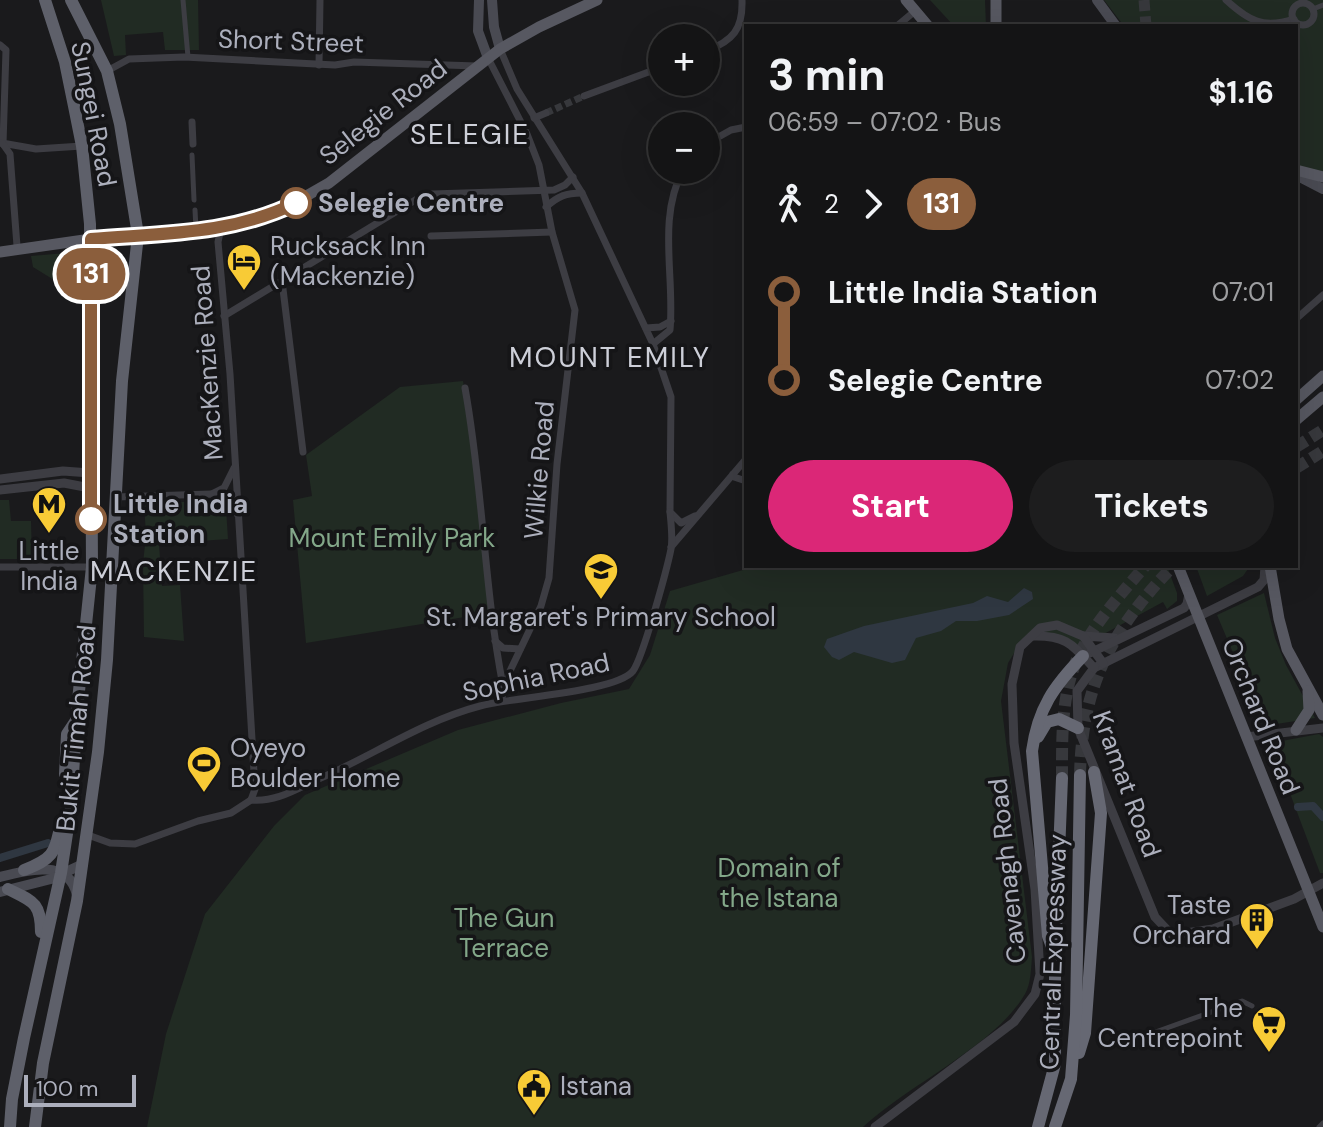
<!DOCTYPE html>
<meta charset="utf-8">
<style>
:root{--surface:#141415;--page:#1d1d1e;--text:#f1f3f6;--muted:#9d9ea0;--line:#333334;--accent:#db2777}
body{margin:0;font-family:"DM Sans",sans-serif;background:var(--page);color:var(--text);height:100vh;display:flex;flex-direction:column;font-size:30px;white-space:nowrap}
*{box-sizing:border-box;margin:0}
p{font-size:26px;color:var(--muted)}
.icon{flex:none;width:44px;height:44px;fill:none;stroke:currentColor;stroke-width:2;stroke-linecap:round;stroke-linejoin:round}
.map{position:relative;flex:1;overflow:hidden}
.details{position:absolute;left:744px;top:24px;width:554px;height:544px;display:flex;flex-direction:column;background:var(--surface);border-radius:0px;box-shadow:0 8px 32px #0002,0 0 0 2px var(--line)}
.details>*{flex:none}
.badge{padding:0 16px;border-radius:26px;font-size:28px;line-height:52px}
.controls{position:absolute;left:648px;top:24px;display:grid;gap:16px}
.controls a{display:grid;place-items:center;width:72px;height:72px;border-radius:50%;background:var(--surface);box-shadow:0 8px 32px #0002,0 0 0 2px var(--line);font-size:40px}
.scale{position:absolute;left:24px;bottom:20px;width:112px;box-sizing:border-box;padding-left:8px;border:4px solid #acafbc;border-top:0;font-size:22px;line-height:28px;white-space:nowrap;color:#acafbc;-webkit-text-stroke:6px #151517;paint-order:stroke}
.map>.badge{position:absolute;translate:-50% -50%;box-shadow:0 0 0 4px #fff}
.legs{display:flex;align-items:center;gap:12px;height:88px;padding:0 24px;font-size:26px}
.legs p{margin-inline-start:auto}
.headline{display:flex;align-items:center;justify-content:space-between;height:136px;padding:0 24px}
h1{font-size:44px;font-weight:700;line-height:60px}
.action{display:flex;gap:16px;margin-top:auto;padding:16px 24px}
.action a{flex:1;height:92px;border-radius:48px;background:var(--accent);color:#fff;font-size:32px;font-weight:700;line-height:92px;text-align:center}
.action a+a{background:var(--page);color:var(--text)}
ul{padding:0 24px;list-style:none}
li{display:flex;align-items:center;gap:28px;height:88px;font-size:30px}
li i{display:grid;place-items:center;width:12px;height:100%;margin:0 10px;background:currentColor}
li i::after{content:'';width:20px;height:20px;margin:-10px;border:6px solid;border-radius:50%;background:var(--surface)}
li p{margin-inline-start:auto}
li:first-child i{background:linear-gradient(#0000 50%,currentColor 0)}
li:last-child i{background:linear-gradient(currentColor 50%,#0000 0)}
.map>svg:first-child{display:block}
</style>
<div class="map">
<svg width="1323" height="1127" viewBox="0 0 1323 1127">
<rect width="100%" height="100%" fill="#1a1a1c"/>
<g fill="#212b23">
<polygon points="101,0 198,0 199,50 165,50 163,32 125,35 126,55 114,56"/>
<polygon points="930,0 985,0 986,26 954,26"/>
<polygon points="1104,0 1323,0 1323,173 1296,165 1296,26 1124,26"/>
<polygon points="66,253 67,288 33,267 31,256"/>
<polygon points="463,381 474,452 489,613 306,643 293,500 312,496 306,455 400,387"/>
<polygon points="0,500 9,500 11,521 31,521 32,559 0,559"/>
<polygon points="144,502 214,502 226,508 228,539 159,544 162,586 180,585 184,641 144,637 143,563 146,536"/>
<path d="M 757,566 L 1167,566 L 1177,593 L 1177,601 L 1167,609 L 1163,602 L 1076,649 L 1057,635 L 1021,642 L 1008,663 L 1001,701 L 1032,957 C 1031,968 1031,984 1025,994 C 995,1046 909,1084 863,1127 L 147,1127 L 166,1034 L 205,914 L 274,826 L 305,795 L 458,730 L 561,703 L 629,689 L 650,655 L 670,591 Z"/>
<polygon points="1196,566 1250,566 1243,576 1207,596"/>
<polygon points="1264,593 1275,638 1286,665 1315,718 1264,726 1217,615"/>
<polygon points="1319,734 1323,737 1323,873 1320,873 1271,743"/>
</g>
<polygon fill="#2f3741" points="1024,588 1032,592 1033,599 1009,615 977,621 956,621 941,631 916,638 905,660 892,663 854,652 839,660 832,657 824,647 827,639 864,626 973,603 987,596 1008,602"/>
<g fill="none" stroke-linecap="round" stroke-linejoin="round">
<g stroke="#2f3741" stroke-width="8">
<polyline points="1298,807 1313,806 1323,817"/>
<polyline points="0,858 48,843"/>
</g>
<polyline stroke="#37383c" stroke-width="7" stroke-dasharray="7 3.5" stroke-linecap="butt" points="546,113 584,96"/>
<polyline stroke="#37383c" stroke-width="11" stroke-dasharray="11 5.5" stroke-linecap="butt" points="1144,0 1146,26"/>
<g stroke="#37383c" stroke-width="12" stroke-dasharray="12 6" stroke-linecap="butt">
<polyline points="1296,447 1323,430"/>
<polyline points="1296,468 1323,451"/>
<path d="M 1080,775 C 1082,685 1111,631 1173,566"/>
<path d="M 1062,778 C 1062,738 1061,692 1079,655 C 1095,622 1121,594 1145,566"/>
</g>
<g stroke="#3d3d43" stroke-width="5">
<polyline points="183,0 188,57"/>
<polyline points="1303,3 1304,0"/>
<polyline points="1313,9 1323,5"/>
<polyline points="192,155 194,200"/>
<polyline points="195,210 196,229"/>
<polyline points="1150,1034 1242,1001 1252,1006"/>
<polyline points="1319,1127 1323,1123"/>
</g>
<g stroke="#3d3d43" stroke-width="7">
<path d="M 1226,0 C 1249,21 1263,29 1294,19"/>
<circle cx="1303" cy="14" r="11"/>
<polyline points="897,26 915,11"/>
<polyline points="0,45 6,50 3,144"/>
<polyline points="500,49 517,89 582,193 653,344 671,397 670,512 681,523 695,516"/>
<path d="M 706,51 C 733,41 743,29 742,0"/>
<polyline points="488,58 527,134 539,165 552,232 575,310 557,464 549,578 541,606 510,671 501,701"/>
<polyline points="319,65 320,0"/>
<polyline points="107,71 129,59 184,57 335,65 354,62 477,66"/>
<polyline points="584,96 662,67"/>
<polyline points="534,118 546,113"/>
<polyline points="192,122 193,144"/>
<polyline points="2,143 36,149 82,146"/>
<polyline points="3,144 10,154 17,246"/>
<polyline points="706,144 731,130 746,127"/>
<path d="M 546,207 C 558,196 566,193 582,193"/>
<polyline points="431,236 552,232"/>
<polyline points="282,281 303,452"/>
<polyline points="224,316 417,199 432,194 554,190 565,185 573,177"/>
<polyline points="1296,319 1323,295"/>
<polyline points="646,328 660,327 671,321"/>
<path d="M 653,344 L 670,330 C 675,276 657,219 683,170"/>
<path d="M 465,388 C 483,487 484,588 503,686"/>
<polyline points="733,474 734,477 746,481"/>
<polyline points="212,494 224,488 234,468"/>
<polyline points="116,497 211,494 224,498 237,514"/>
<polyline points="671,547 746,459"/>
<polyline points="0,567 92,567"/>
<polyline points="495,641 503,648 520,649"/>
<path d="M 251,800 C 275,802 293,791 314,781 C 369,758 422,721 480,706 C 513,697 616,692 633,671 C 643,657 667,569 671,549 C 673,538 671,524 670,512"/>
<polyline points="88,835 110,843 135,844 198,821 231,813 251,800 255,789 230,374 218,242 221,228"/>
</g>
<g stroke="#3d3d43" stroke-width="9">
<polyline points="0,479 63,471 90,473"/>
<polyline points="0,490 64,483 90,488"/>
<polyline points="1265,566 1264,580 1258,587 1094,668 1077,691 1078,728 1155,917 1172,935 1213,929 1294,899 1323,883"/>
<path d="M 1032,636 C 1066,635 1072,644 1094,668"/>
<polyline points="1083,636 1115,638"/>
<polyline points="1090,653 1184,608 1187,604 1189,594"/>
<polyline points="1246,737 1323,728"/>
<polyline points="875,1127 1014,1022 1035,994 1040,974 1035,889 1014,743 1012,684 1020,647 1040,628 1057,625 1083,636 1103,663"/>
</g>
<g stroke="#494a52" stroke-width="10">
<polyline points="479,0 478,31 488,58"/>
<polyline points="492,0 494,27 500,49"/>
<polyline points="1097,0 1116,26"/>
<polyline points="1296,175 1323,189"/>
<path d="M 0,877 C 26,870 69,858 77,895"/>
<polyline points="0,892 51,879 83,864"/>
</g>
<g stroke="#575861" stroke-width="11">
<polyline points="906,0 928,26"/>
<polyline points="996,0 996,26"/>
<polyline points="1296,170 1323,177"/>
<polyline points="0,252 91,239 171,234 247,223 287,207 329,183 500,49 539,27 597,0"/>
<polyline points="1296,400 1323,376"/>
<polyline points="1296,420 1323,397"/>
<polyline points="1178,566 1323,927"/>
<polyline points="1270,566 1279,619 1287,649 1323,715"/>
<polyline points="1296,730 1309,710 1308,691"/>
</g>
<g stroke="#5e606a" stroke-width="12">
<polyline points="65,774 67,734 77,719"/>
<path d="M 24,870 C 54,858 54,854 61,824"/>
<path d="M 8,889 C 32,901 41,902 41,932"/>
<polyline points="10,1127 12,1099 24,1038 61,873 71,807 77,710 92,567 90,224 82,146 74,106 65,62 45,0"/>
<polyline points="35,1127 43,1063 77,901 98,752 107,660 122,381 138,235 120,124 107,71 71,0"/>
</g>
<g stroke="#666873" stroke-width="12">
<polyline points="1038,737 1047,722 1059,719 1078,728"/>
<path d="M 1052,947 L 1048,936 L 1032,751 C 1038,708 1054,686 1083,656"/>
<polyline points="1079,1053 1085,1033 1101,813 1094,772"/>
<polyline points="1038,1127 1055,1064 1055,953 1062,778"/>
<polyline points="1055,1127 1071,1079 1076,1015 1080,775"/>
</g>
</g>
<g fill="none" stroke-linecap="round" stroke-linejoin="round">
<g stroke="#fff" stroke-width="18">
<path id="line-1" d="M 91,519 L 91,239 C 162,233 230,235 296,203"/>
</g>
<use href="#line-1" stroke="#8b5e3c" stroke-width="12"/>
</g>
<defs>
<g id="hotel-pin" transform="scale(1.8)"><path d="M0 17L-7.5 6A9.5 9.5 0 1 1 7.5 6Z" fill="#f8cb36" stroke="#151517"/><path d="M-6-4.5h1.5V1H6V5H4.5V3h-9V5H-6ZM-4 0a1.8 1.8 0 1 1 3.6 0ZM.5 0V-2.5h3Q6-2.5 6 0Z" fill="#111"/></g>
<g id="metro-pin" transform="scale(1.8)"><path d="M0 17L-7.5 6A9.5 9.5 0 1 1 7.5 6Z" fill="#f8cb36" stroke="#151517"/><path d="M-5.5 5V-5H-3L0 0L3-5H5.5V5H3V-.5L0 4L-3-.5V5Z" fill="#111"/></g>
<g id="school-pin" transform="scale(1.8)"><path d="M0 17L-7.5 6A9.5 9.5 0 1 1 7.5 6Z" fill="#f8cb36" stroke="#151517"/><path d="M0-5L7-2L0 1L-7-2ZM-4 1L0 2.5L4 1V4Q0 6-4 4Z" fill="#111"/></g>
<g id="stadium-pin" transform="scale(1.8)"><path d="M0 17L-7.5 6A9.5 9.5 0 1 1 7.5 6Z" fill="#f8cb36" stroke="#151517"/><path d="M0-5a6.5 5 0 1 0 0 10a6.5 5 0 1 0 0-10ZM-3.5-1.8h7v3.6h-7Z" fill="#111"/></g>
<g id="building-pin" transform="scale(1.8)"><path d="M0 17L-7.5 6A9.5 9.5 0 1 1 7.5 6Z" fill="#f8cb36" stroke="#151517"/><path d="M-4-6H4V6H1V3H-1V6H-4ZM-2.5-4.3h1.7v1.8h-1.7ZM.8-4.3h1.7v1.8H.8ZM-2.5-1h1.7V.8h-1.7ZM.8-1h1.7V.8H.8Z" fill="#111"/></g>
<g id="supermarket-pin" transform="scale(1.8)"><path d="M0 17L-7.5 6A9.5 9.5 0 1 1 7.5 6Z" fill="#f8cb36" stroke="#151517"/><path d="M-6-5.5h2.5l.6 2H6L4.5 2H-2.5L-4.4-4H-6ZM-1.5 3.2a1.3 1.3 0 1 0 .1 0ZM3 3.2a1.3 1.3 0 1 0 .1 0Z" fill="#111"/></g>
<g id="civic-pin" transform="scale(1.8)"><path d="M0 17L-7.5 6A9.5 9.5 0 1 1 7.5 6Z" fill="#f8cb36" stroke="#151517"/><path d="M-.6-6.5H3V-4.5H.6V-3L4-1V1h2V6H-6V1h2V-1L-.6-3ZM-1.2 2.5V6h2.4V2.5Z" fill="#111"/></g>
</defs>
<g fill-rule="evenodd">
<use href="#hotel-pin" x="244" y="261"/>
<use href="#metro-pin" x="49" y="504"/>
<use href="#school-pin" x="601" y="570"/>
<use href="#stadium-pin" x="204" y="763"/>
<use href="#building-pin" x="1257" y="920"/>
<use href="#supermarket-pin" x="1269" y="1023"/>
<use href="#civic-pin" x="534" y="1086"/>
</g>
<g fill="#fff" stroke="#8b5e3c" stroke-width="4">
<circle cx="296" cy="203" r="14"/>
<circle cx="91" cy="519" r="14"/>
</g>
<g text-anchor="middle" dominant-baseline="central" stroke-width="7" stroke-linejoin="round" paint-order="stroke">
<g font-size="26" fill="#acafbc" stroke="#151517">
<text transform="translate(291 41) rotate(2)">Short Street</text>
<text transform="translate(383 112) rotate(-38)">Selegie Road</text>
<text transform="translate(94 114) rotate(79)">Sungei Road</text>
<text transform="translate(207 363) rotate(-94)">MacKenzie Road</text>
<text transform="translate(539 470) rotate(-85)">Wilkie Road</text>
<text transform="translate(536 677) rotate(-12)">Sophia Road</text>
<text transform="translate(1261 716) rotate(68)">Orchard Road</text>
<text transform="translate(76 728) rotate(-84)">Bukit Timah Road</text>
<text transform="translate(1127 784) rotate(70)">Kramat Road</text>
<text transform="translate(1007 871) rotate(-96)">Cavenagh Road</text>
<text transform="translate(1053 952) rotate(-88)">Central Expressway</text>
</g>
<g font-size="26" font-weight="bold" fill="#acafbc" stroke="#151517" text-anchor="start">
<text x="318" y="203">Selegie Centre</text>
<text x="113" y="504">Little India<tspan x="113" dy="30">Station</tspan></text>
</g>
<g font-size="26" fill="#acafbc" stroke="#151517" text-anchor="start">
<text x="270" y="246">Rucksack Inn<tspan x="270" dy="30">(Mackenzie)</tspan></text>
<text x="49" y="551" text-anchor="middle">Little<tspan x="49" dy="30">India</tspan></text>
<text x="601" y="617" text-anchor="middle">St. Margaret's Primary School</text>
<text x="230" y="748">Oyeyo<tspan x="230" dy="30">Boulder Home</tspan></text>
<text x="1231" y="905" text-anchor="end">Taste<tspan x="1231" dy="30">Orchard</tspan></text>
<text x="1243" y="1008" text-anchor="end">The<tspan x="1243" dy="30">Centrepoint</tspan></text>
<text x="560" y="1086">Istana</text>
</g>
<g font-size="26" fill="#83a789" stroke="#151517">
<text x="392" y="538">Mount Emily Park</text>
<text x="779" y="868">Domain of<tspan x="779" dy="30">the Istana</tspan></text>
<text x="504" y="918">The Gun<tspan x="504" dy="30">Terrace</tspan></text>
</g>
<g font-size="28" letter-spacing="2" fill="#cdcfd8" stroke="#151517">
<text x="470" y="134">SELEGIE</text>
<text x="610" y="357">MOUNT EMILY</text>
<text x="174" y="571">MACKENZIE</text>
</g>
</g>
</svg>
<div class="controls">
<a>+</a>
<a>−</a>
</div>
<div class="scale">100 m</div>
<b class="badge" style="left:91px;top:274px;background:#8b5e3c;color:#fff">131</b>
<section class="details">
<div class="headline"><div><h1>3 min</h1><p>06:59 – 07:02 · Bus</p></div><b>$1.16</b></div>
<div class="legs"><svg class="icon" aria-label="walk" viewBox="0 0 24 24"><circle cx="13" cy="4" r="2"/><path d="M13 8l-2 6 4 7M11 14l-3 7M7 12l3-4h3l4 4"/></svg>2<svg class="icon" aria-label="forward" viewBox="0 0 24 24"><path d="M9 5l7 7-7 7"/></svg><b class="badge" style="background:#8b5e3c;color:#fff">131</b></div>
<ul>
<li><i style="color:#8b5e3c"></i><b>Little India Station</b><p>07:01</p></li>
<li><i style="color:#8b5e3c"></i><b>Selegie Centre</b><p>07:02</p></li>
</ul>
<div class="action"><a>Start</a><a>Tickets</a></div>
</section>
</div>
